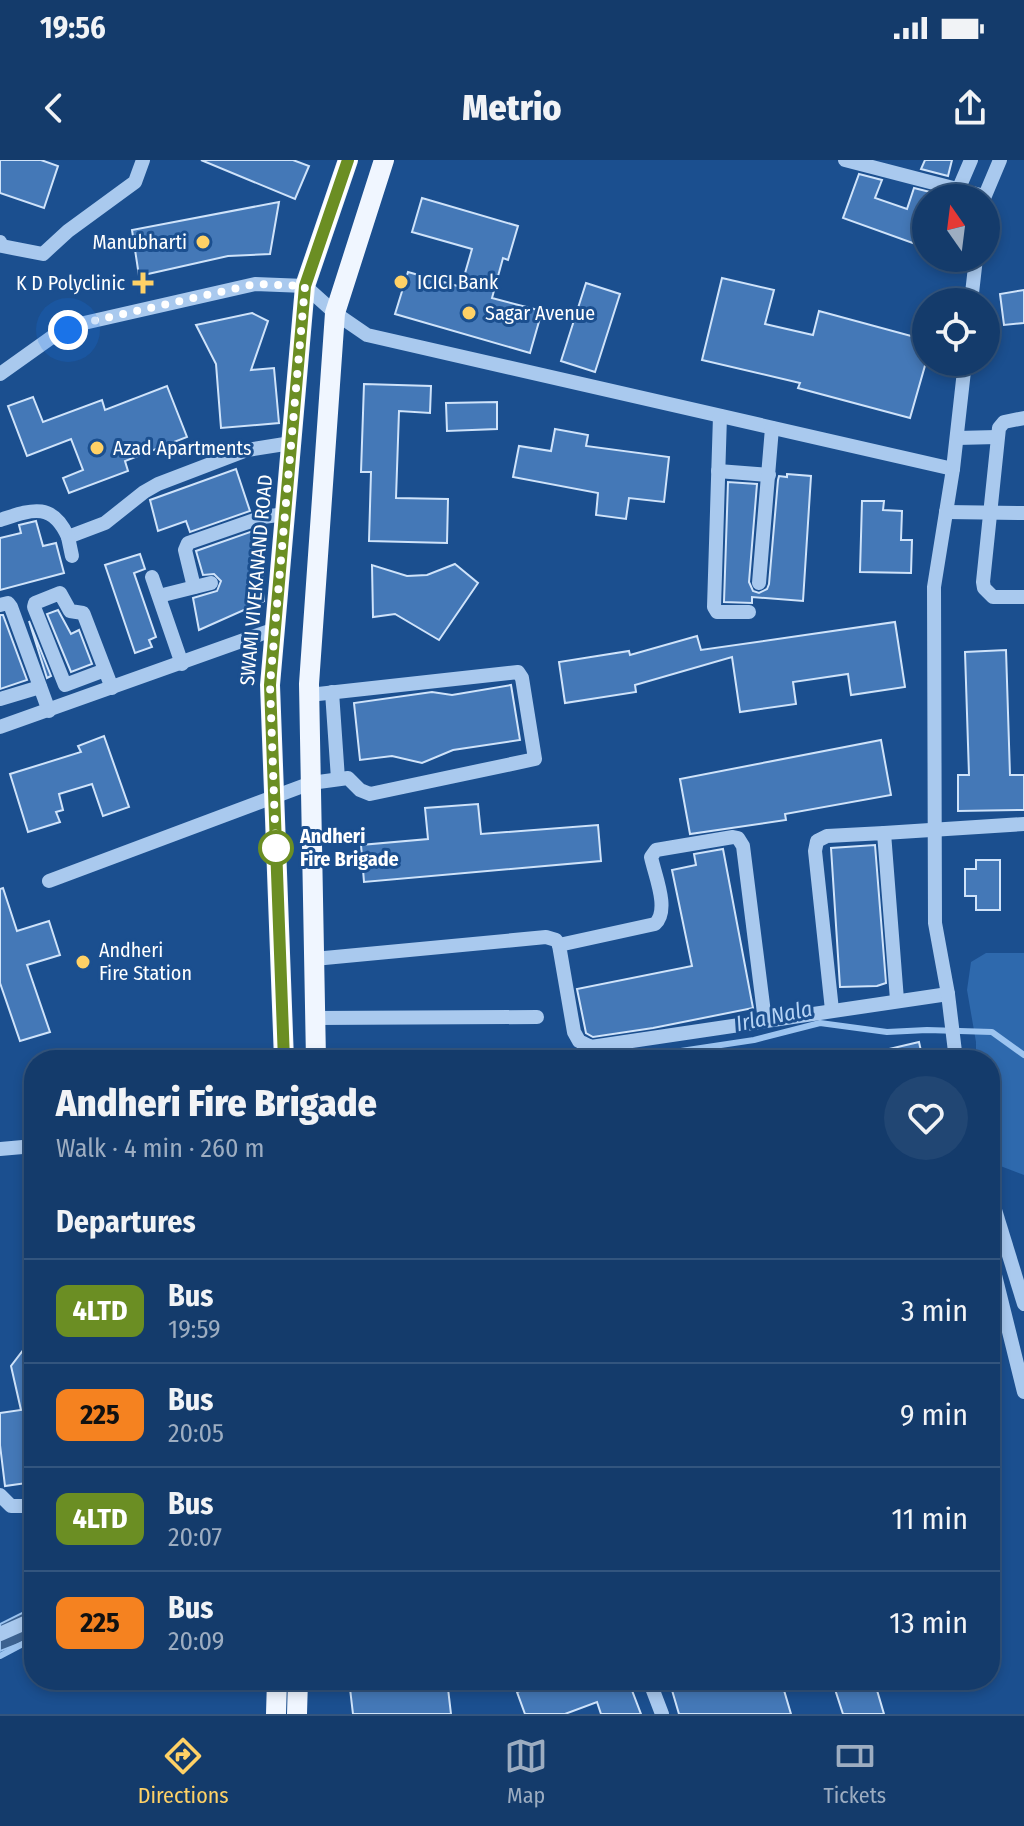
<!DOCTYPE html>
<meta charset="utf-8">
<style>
:root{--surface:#143b6b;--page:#214673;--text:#f1f3f6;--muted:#9dadc1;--line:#33557e;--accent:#ffd166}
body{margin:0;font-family:"Fira Sans Condensed",sans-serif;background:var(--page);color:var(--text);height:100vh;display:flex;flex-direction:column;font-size:30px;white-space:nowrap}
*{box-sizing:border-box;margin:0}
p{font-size:26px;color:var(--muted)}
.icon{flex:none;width:44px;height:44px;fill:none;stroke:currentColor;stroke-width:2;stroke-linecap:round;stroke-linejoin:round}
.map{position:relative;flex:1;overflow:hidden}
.panel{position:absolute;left:24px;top:890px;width:976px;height:640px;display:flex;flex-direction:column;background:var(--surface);border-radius:32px;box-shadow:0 4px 12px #0003,0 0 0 2px var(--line)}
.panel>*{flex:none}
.badge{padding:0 16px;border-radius:12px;font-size:28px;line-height:52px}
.needle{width:52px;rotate:346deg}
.fabs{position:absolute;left:912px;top:24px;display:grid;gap:16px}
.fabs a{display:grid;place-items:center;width:88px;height:88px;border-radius:50%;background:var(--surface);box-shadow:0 4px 12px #0003,0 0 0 2px var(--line);font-size:40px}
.you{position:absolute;width:40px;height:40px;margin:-20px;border:6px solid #fff;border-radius:50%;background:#1a73e8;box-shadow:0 0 0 12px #1a73e833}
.map>.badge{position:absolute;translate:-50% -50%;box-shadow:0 0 0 4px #fff}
h2{padding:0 32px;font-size:30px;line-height:72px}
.round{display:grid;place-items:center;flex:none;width:84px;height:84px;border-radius:42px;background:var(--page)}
.head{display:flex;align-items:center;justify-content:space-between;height:136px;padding:0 32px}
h1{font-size:38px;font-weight:800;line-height:60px}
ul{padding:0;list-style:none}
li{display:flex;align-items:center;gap:24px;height:104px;padding:0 32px;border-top:2px solid var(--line)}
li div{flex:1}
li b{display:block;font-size:30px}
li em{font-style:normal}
li .badge{min-width:88px;font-weight:700;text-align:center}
.status{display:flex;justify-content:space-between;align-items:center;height:56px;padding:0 40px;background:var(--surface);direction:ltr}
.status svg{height:22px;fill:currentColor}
header{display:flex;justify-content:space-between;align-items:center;height:104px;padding:0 32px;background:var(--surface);font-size:36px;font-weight:800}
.tabs{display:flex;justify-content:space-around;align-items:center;height:112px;border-top:2px solid var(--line);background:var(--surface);font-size:22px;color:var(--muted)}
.tabs a{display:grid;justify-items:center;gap:4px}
.tabs .current{color:var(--accent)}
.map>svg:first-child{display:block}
</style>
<div class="status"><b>19:56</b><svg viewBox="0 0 49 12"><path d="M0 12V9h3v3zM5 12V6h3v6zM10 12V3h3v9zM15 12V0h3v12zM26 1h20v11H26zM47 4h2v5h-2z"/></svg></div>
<header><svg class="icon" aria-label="back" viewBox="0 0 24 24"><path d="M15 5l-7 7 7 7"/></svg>Metrio<svg class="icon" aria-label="share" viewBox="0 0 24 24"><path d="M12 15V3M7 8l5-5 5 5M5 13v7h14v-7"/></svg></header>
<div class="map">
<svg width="1024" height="1554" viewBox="0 0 1024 1554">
<rect width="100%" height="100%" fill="#1b4f8f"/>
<polygon fill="#2e69ad" points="986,793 1024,793 1024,1015 990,1002 990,900 976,900 976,882 967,830 971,802"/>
<polygon fill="#3c6290" stroke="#9cc4f0" stroke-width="2" points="34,1447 34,1478 0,1491 0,1464"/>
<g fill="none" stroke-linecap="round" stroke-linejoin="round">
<g stroke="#9cc4f0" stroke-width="6">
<polyline points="621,900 754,880 820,863 887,872 927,870 992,872 1024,895"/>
<polyline points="0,1496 34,1478"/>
</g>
</g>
<g fill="#4478b7" stroke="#cfe3fa" stroke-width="2">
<polygon points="0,0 41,0 58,6 44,48 0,33"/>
<polygon points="201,0 293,0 309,6 295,39"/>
<polygon points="925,0 952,0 948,16 921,9"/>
<polygon points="859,14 882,20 875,38 907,49 914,28 942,35 941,38 926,38 926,72 921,86 843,58"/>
<polygon points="422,38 518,66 508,100 503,98 492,138 542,151 530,193 395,154 408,112 461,127 472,89 412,72"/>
<polygon points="279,42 270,94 228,96 139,116 132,70"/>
<polygon points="722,118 774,130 765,164 813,175 819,151 926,180 926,202 910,258 798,228 800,223 702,200"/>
<polygon points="586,123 620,134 595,212 561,201"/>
<polygon points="1024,130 1024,163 1004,165 1000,134"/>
<polygon points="252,153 268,161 251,210 274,208 279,263 221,268 216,204 196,165"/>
<polygon points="364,224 431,226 430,253 399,251 396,338 448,339 447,383 369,381 371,312 361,312"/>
<polygon points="167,226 187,277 125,301 128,311 69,333 63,318 83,310 71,279 27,296 8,246 33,237 43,262 102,240 105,250"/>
<polygon points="497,242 497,269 447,271 446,243"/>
<polygon points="555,269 588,275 586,286 669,297 664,342 629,338 626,359 596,355 598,333 513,317 519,286 551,291"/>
<polygon points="236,309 250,351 190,372 186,361 158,371 150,340"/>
<polygon points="787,314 811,316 803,441 752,437 752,443 724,442 728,322 757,324 749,422 753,431 759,433 767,429 769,424 778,320 779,316 787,317"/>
<polygon points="862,341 884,341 883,350 902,351 901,380 912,380 911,413 860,412"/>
<polygon points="36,361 43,386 56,383 64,413 0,430 0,378 21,373 19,365"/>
<polygon points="259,369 264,441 199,470 193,438 217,431 221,421 214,414 203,415 196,391"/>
<polygon points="140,394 145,409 134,413 156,477 149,480 152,487 135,493 105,405"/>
<polygon points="455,404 478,423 439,480 395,454 373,457 372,405 407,416 427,415"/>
<polygon points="58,450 71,474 79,470 92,504 71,512 47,454"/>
<polygon points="0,455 3,455 27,520 0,529"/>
<polygon points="29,461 51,516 47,518"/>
<polygon points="895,462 905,527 851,535 848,514 793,522 796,544 740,552 732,497 635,525 636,532 565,543 559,502 629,491 630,495 697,476 701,490"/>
<polygon points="1006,490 1010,615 1024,615 1024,650 958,651 958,615 969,615 965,492"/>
<polygon points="511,525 520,580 453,590 422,603 392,596 360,600 354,543 432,532 452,535"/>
<polygon points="104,576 129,647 103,656 92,624 59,634 63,650 56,652 60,662 28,672 10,614 81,592 78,586"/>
<polygon points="881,580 891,635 785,654 786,660 690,674 680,619"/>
<polygon points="478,644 481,674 598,665 601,701 364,722 361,685 428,679 425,648"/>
<polygon points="875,685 886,823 877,826 840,827 831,688"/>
<polygon points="723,689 753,848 653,868 593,877 586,873 577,829 692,806 672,710 696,705 694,694"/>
<polygon points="976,700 1000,700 1000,750 976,750 976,736 965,736 965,709 976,709"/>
<polygon points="3,728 17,771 49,761 60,795 27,805 50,872 20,881 0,823 0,729"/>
<polygon points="919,882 923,900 873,900 872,893"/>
<polygon points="24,1189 34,1204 34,1322 5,1326 0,1285 0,1253 21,1250 11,1206"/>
<polygon points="349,1520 447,1520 451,1554 353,1554"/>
<polygon points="551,1520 628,1520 641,1554 601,1554 597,1542 565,1554 525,1554 517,1532"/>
<polygon points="669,1520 781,1520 791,1554 679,1554"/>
<polygon points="832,1520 874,1520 884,1554 843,1554"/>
</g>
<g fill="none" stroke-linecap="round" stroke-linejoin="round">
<g stroke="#a9c9ee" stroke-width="14">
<polyline points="845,0 984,36"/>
<polyline points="959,28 971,0"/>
<polyline points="984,38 1000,0"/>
<polyline points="0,82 2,86 43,94 68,71 135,22 143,0"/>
<polyline points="971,142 976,98"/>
<polyline points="0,214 52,177 84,163 255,124 305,126 335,153 367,175 953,309"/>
<polyline points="720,256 714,447 717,452 749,452"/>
<polyline points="1024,258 1004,262 999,268 983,422 984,428 993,437 1024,437"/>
<polyline points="957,278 997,277"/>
<polyline points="718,311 769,315"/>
<polyline points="946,352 1024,353"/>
<path d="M 0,360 C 31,350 52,341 68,377 L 105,363 L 144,332 L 158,324 L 247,290 L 291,283"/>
<polyline points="68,377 72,396"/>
<polyline points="152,417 182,504"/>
<polyline points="759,423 772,268"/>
<polyline points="194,427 185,390 188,383 263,357 285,354"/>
<polyline points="159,436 211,423"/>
<polyline points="0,445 8,443 11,447 49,551"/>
<polyline points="105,510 65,525 34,447 35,443 60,433 70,451 83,453 84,455 112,528"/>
<polyline points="332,532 338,619"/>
<polyline points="0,539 40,527"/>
<polyline points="0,567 275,469"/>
<polyline points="884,673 1024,664"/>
<polyline points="49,721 311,623 348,618 360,630 370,634 535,599 522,518 518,512 309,535"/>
<polyline points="314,799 546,777 556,780 559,785"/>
<polyline points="832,850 815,691 817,681 827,676 884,673 897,840"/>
<polyline points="315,858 537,857"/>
<path d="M 765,861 L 743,686 L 738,678 L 733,677 L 656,690 L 651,697 C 655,716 670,750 655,764 L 559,785 L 574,872 L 579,881 L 591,887 L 948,834"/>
<polyline points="956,900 948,834 935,763 934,427 953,309 965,202"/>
<polyline points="0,989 34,986"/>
<polyline points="992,1040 1024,1144"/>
<polyline points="990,1095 1024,1232"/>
<polyline points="0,1335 11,1346 34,1346"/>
<polyline points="0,1474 34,1459"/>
<polyline points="649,1520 662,1554"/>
</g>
<g stroke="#f0f6ff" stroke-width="20">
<polyline points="284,900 270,525 305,126 348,0"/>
<polyline points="316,900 309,524 335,153 384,0"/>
<polyline points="276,1554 277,1520"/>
<polyline points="297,1554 298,1520"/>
</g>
</g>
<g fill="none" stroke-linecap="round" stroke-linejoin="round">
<g stroke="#fff" stroke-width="18">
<polyline id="line" points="284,900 270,525 305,126 348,0"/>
</g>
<use href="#line" stroke="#6b8e23" stroke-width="12"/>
<polyline stroke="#fff" stroke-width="8" stroke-dasharray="0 14.4" points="68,170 84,163 255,124 305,126 270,525 276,694 276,688"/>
</g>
<g fill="#ffd166" stroke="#1b4f8f" stroke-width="3">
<circle cx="203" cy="82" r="8"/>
<circle cx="401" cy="122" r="8"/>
<path d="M139 111h8v8h8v8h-8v8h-8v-8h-8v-8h8z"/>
<circle cx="469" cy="153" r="8"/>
<circle cx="97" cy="288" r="8"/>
<circle cx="83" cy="802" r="8"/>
</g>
<circle fill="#fff" stroke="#6b8e23" stroke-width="4" cx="276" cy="688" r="16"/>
<g text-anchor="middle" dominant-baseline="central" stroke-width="6" stroke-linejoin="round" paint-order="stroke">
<g font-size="20" fill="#fff" stroke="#1b4f8f" text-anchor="start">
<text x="187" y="82" text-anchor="end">Manubharti</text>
<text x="417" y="122">ICICI Bank</text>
<text x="125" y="123" text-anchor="end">K D Polyclinic</text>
<text x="485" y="153">Sagar Avenue</text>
<text x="113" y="288">Azad Apartments</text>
<text x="99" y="790">Andheri<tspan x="99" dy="23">Fire Station</tspan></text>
</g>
<g font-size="20" fill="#fff" stroke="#1b4f8f">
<text transform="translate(256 420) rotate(-85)">SWAMI VIVEKANAND ROAD</text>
</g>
<g font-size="20" font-weight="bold" fill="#fff" stroke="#1b4f8f" text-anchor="start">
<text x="300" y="676">Andheri<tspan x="300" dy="23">Fire Brigade</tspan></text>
</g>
<g font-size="22" font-style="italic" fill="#b5d3f5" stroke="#1b4f8f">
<text transform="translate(774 856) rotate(-12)">Irla Nala</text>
</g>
</g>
</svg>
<div class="fabs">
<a><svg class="needle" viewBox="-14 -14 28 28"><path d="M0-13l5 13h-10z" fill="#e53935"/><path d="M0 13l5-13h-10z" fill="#9dadc1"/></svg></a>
<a><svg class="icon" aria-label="locate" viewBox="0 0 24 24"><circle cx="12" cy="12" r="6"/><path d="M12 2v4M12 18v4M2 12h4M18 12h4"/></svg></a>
</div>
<div class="you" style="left:68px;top:170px"></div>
<section class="panel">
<div class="head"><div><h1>Andheri Fire Brigade</h1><p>Walk · 4 min · 260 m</p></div><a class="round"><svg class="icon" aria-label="heart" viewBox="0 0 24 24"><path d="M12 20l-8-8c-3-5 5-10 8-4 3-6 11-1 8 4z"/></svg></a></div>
<h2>Departures</h2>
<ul>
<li><span class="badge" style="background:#6b8e23;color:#fff">4LTD</span><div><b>Bus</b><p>19:59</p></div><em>3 min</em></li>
<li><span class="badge" style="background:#f58220;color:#111">225</span><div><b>Bus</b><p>20:05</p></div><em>9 min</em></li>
<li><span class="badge" style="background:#6b8e23;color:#fff">4LTD</span><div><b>Bus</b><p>20:07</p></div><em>11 min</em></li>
<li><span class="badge" style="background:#f58220;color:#111">225</span><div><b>Bus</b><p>20:09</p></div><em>13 min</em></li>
</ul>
</section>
</div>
<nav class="tabs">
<a class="current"><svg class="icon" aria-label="directions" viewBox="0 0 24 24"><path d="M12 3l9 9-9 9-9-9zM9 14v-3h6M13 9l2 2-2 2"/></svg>Directions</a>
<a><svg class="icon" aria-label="map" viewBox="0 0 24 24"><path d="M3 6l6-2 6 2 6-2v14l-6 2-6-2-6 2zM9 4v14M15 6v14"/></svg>Map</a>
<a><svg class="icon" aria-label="tickets" viewBox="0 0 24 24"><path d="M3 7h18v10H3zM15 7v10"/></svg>Tickets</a>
</nav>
